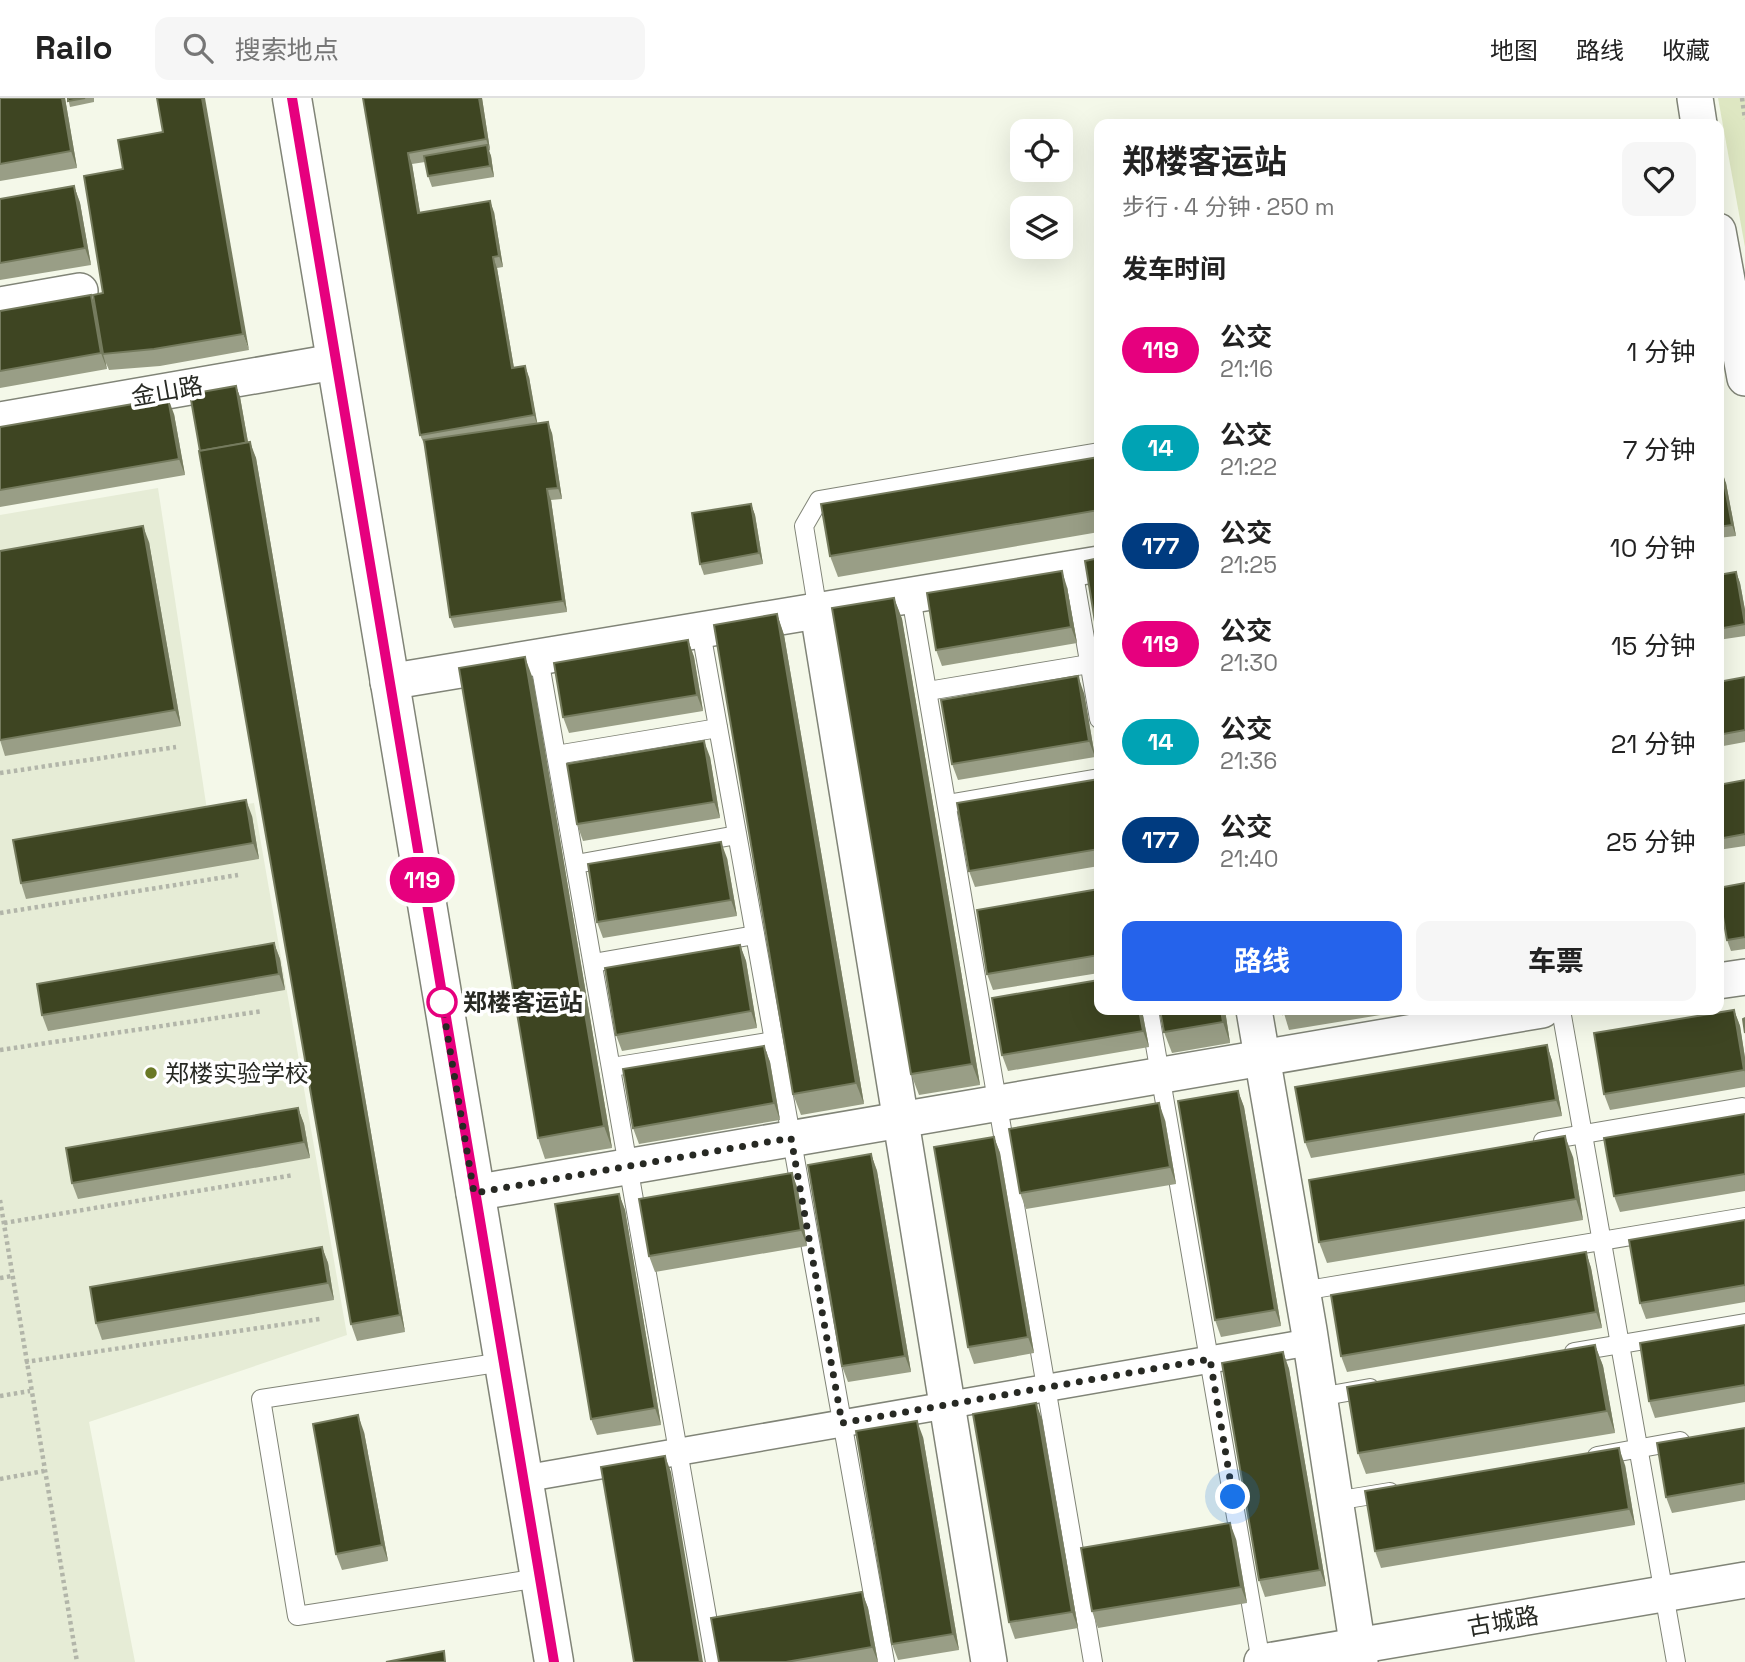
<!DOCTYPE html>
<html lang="zh">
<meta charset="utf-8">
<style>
:root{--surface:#fff;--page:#f6f6f6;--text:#222;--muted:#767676;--line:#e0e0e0;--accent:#2563eb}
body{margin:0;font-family:"Space Grotesk","Noto Sans SC",sans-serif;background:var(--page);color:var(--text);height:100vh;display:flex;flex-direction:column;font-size:26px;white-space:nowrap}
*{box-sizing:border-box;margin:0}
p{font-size:23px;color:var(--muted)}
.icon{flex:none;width:38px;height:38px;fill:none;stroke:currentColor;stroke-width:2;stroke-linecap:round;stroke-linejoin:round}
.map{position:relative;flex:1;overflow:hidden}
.side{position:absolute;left:1094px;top:21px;width:630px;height:896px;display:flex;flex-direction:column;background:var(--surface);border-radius:14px;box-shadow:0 7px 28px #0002}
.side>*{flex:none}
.badge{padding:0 14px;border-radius:23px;font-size:24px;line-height:46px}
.tools{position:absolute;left:1010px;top:21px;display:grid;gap:14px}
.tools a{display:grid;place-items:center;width:63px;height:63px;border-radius:14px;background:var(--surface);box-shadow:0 7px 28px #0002;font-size:35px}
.you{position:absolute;width:35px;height:35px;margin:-18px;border:5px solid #fff;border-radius:50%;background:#1a73e8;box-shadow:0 0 0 10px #1a73e833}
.map>.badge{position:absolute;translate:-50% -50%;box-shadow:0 0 0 4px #fff}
h2{padding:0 28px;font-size:26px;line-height:63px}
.round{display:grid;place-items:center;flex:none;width:74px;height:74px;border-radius:14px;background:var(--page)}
.head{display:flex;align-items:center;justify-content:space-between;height:119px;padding:0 28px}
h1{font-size:33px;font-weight:700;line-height:52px}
.cta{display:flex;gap:14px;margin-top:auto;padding:14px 28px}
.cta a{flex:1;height:80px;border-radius:14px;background:var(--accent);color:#fff;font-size:28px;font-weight:700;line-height:80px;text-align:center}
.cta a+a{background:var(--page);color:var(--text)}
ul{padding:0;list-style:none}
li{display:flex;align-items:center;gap:21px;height:98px;padding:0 28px}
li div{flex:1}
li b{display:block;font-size:26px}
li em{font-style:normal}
li .badge{min-width:77px;font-weight:700;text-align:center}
header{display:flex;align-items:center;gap:42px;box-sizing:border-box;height:98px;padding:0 35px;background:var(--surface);border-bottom:2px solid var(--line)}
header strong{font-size:33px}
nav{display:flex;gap:38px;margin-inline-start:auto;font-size:24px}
.search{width:490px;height:63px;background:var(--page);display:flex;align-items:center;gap:18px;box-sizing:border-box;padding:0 24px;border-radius:14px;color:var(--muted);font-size:26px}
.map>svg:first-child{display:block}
</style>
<header>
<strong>Railo</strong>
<div class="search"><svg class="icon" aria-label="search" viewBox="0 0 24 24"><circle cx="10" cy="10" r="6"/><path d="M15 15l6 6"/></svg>搜索地点</div>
<nav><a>地图</a><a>路线</a><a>收藏</a></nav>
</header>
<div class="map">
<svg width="1745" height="1564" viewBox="0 0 1745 1564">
<rect width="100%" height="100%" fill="#f4f8e9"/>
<polygon fill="#e6ecd6" points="158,390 207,712 254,705 347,1237 89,1324 135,1564 0,1564 0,417"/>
<polygon fill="#dee7c2" points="1718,0 1745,0 1745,149"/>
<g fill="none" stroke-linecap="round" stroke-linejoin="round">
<g stroke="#808477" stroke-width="20">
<g id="service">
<polyline points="1073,471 1099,621"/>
<polyline points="911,499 1093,1564"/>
<polyline points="818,514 804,428 819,402 1099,354"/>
<polyline points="701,534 885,1564"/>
<polyline points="539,560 715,1564"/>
<polyline points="928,593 1089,566"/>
<polyline points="556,657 718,630"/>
<polyline points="947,706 1099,680"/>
<polyline points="576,766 737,737"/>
<polyline points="593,865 755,837"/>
<polyline points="1149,912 1261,1564"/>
<polyline points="1561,912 1676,1564"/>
<polyline points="612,969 774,943"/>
<polyline points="1543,1043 1742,1009"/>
<polyline points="1302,1193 1745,1119"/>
<polyline points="1574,1254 1745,1225"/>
<polyline points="503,1264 261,1301 297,1518 539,1480"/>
<polyline points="1319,1299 1370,1290"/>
<polyline points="1597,1358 1680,1343"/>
<polyline points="1335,1403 1390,1394"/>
</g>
</g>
<g stroke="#808477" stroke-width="29">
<polyline id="pedestrian" points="522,1381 1311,1244"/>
</g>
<g stroke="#808477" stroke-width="38">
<g id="minor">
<polyline points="1695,0 1699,26"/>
<polyline points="1718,133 1745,280"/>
<polyline points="0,207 80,193"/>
<polyline points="0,322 334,264"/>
<polyline points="818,514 989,1564"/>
<polyline points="388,584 1099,466"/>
<polyline points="1718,883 1745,879"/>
<polyline points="1254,912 1309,1232 1360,1564"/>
<polyline points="474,1095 1542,912"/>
<polyline points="1262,1564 1745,1482"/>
</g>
</g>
<g stroke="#808477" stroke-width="41">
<polyline id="secondary" points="292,0 554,1564"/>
</g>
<g stroke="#b2b5a9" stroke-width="4.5" stroke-dasharray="3.5 3.5" stroke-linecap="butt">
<polyline points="1742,0 1745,21"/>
<polyline points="0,675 176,649"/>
<polyline points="0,815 238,777"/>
<polyline points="0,952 263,913"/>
<polyline points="0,1102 77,1564"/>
<polyline points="4,1125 294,1077"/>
<polyline points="0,1180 12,1178"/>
<polyline points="25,1264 320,1221"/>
<polyline points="0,1298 30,1293"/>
<polyline points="0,1381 44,1373"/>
</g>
<use href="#service" stroke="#fff" stroke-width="18"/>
<use href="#pedestrian" stroke="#fff" stroke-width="26"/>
<use href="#minor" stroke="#fff" stroke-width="35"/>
<use href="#secondary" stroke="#fff" stroke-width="38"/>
</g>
<g fill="#999e86">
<polygon points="0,0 65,0 77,70 0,83"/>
<polygon points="68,0 94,0 94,4 70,9"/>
<polygon points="157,0 249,252 160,268 109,272 106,265 107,271 0,290 0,213 95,207 103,195 123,71 163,34"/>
<polygon points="363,0 482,0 490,52 489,53 491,58 494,79 432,89 428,78 425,64 412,66 420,115 494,114 503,169 497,170 514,270 529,279 537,326 552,335 562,401 551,402 567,514 454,530 450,519 425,348 420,337"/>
<polygon points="74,88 80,105 91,167 0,182 0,101"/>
<polygon points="236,288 240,299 248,344 256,360 405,1234 357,1243 351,1226 200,353"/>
<polygon points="174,316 185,377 0,409 0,329"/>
<polygon points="1099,359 1099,434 838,479 830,458"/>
<polygon points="1718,375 1726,385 1736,438 1718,440"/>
<polygon points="751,406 755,417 763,466 704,477 700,466"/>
<polygon points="149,444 181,628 5,658 0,642"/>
<polygon points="1736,474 1740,485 1745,512 1745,538 1718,542 1718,477"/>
<polygon points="1067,489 1077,545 942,568 936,552"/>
<polygon points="894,500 902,521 980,987 919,997 911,976"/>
<polygon points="777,516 784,537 864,1006 801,1017 793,996"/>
<polygon points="688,542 694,559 703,613 569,635 563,619"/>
<polygon points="1745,579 1745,644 1718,649 1718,584"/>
<polygon points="533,581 612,1050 545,1061 538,1040"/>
<polygon points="1084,595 1095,659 958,682 952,666"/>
<polygon points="710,659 720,720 583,743 577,726"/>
<polygon points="1099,681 1099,768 975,789 969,773"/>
<polygon points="1745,682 1745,748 1718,752 1718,687"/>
<polygon points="252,718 259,761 26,801 21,785"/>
<polygon points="727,760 737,818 603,840 597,824"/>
<polygon points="1745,785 1745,851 1731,853 1727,842"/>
<polygon points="1099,791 1099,875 993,892 987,876"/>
<polygon points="1718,825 1724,857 1718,858"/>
<polygon points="274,845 280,861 285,892 48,933 42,917"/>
<polygon points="740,847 746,863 757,930 622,953 616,937"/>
<polygon points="1142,912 1149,949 1008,973 1002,957"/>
<polygon points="1160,912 1225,912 1230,945 1172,955 1164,934"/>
<polygon points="1283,912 1411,912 1289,932"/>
<polygon points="1734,912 1740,928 1745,960 1745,989 1610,1012 1604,996"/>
<polygon points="1547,947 1552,963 1562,1018 1311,1060 1305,1044"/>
<polygon points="764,948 770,964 780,1022 639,1046 633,1030"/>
<polygon points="1238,993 1244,1009 1281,1228 1221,1239 1215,1222"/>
<polygon points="298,1010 304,1026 310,1060 78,1101 72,1085"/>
<polygon points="1745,1016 1745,1093 1620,1114 1614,1098"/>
<polygon points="1165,1022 1176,1086 1026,1111 1020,1095"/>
<polygon points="994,1039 1000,1055 1034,1255 974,1266 968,1249"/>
<polygon points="871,1056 877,1073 911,1274 848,1284 842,1268"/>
<polygon points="1573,1059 1583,1122 1327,1165 1319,1144"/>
<polygon points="792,1075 798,1092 807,1148 655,1174 649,1158"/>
<polygon points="619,1096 625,1112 661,1327 597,1337 591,1321"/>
<polygon points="1745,1122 1745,1204 1646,1221 1640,1205"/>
<polygon points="322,1149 328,1165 334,1202 102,1242 96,1225"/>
<polygon points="1586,1154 1591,1170 1602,1230 1347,1274 1341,1258"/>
<polygon points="1745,1227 1745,1304 1655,1320 1649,1303"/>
<polygon points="1595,1247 1603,1268 1615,1335 1366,1376 1358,1355"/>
<polygon points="1283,1254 1289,1271 1326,1488 1265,1499 1259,1482"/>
<polygon points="1042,1321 1078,1530 1015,1541 1009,1524"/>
<polygon points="1745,1330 1745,1402 1672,1415 1666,1399"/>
<polygon points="364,1334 388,1463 342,1472 336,1456"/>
<polygon points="923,1339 959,1552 898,1562 892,1546"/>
<polygon points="1625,1367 1635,1427 1381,1470 1375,1453"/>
<polygon points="1236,1441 1247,1505 1098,1530 1092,1513"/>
<polygon points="862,1494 868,1510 878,1564 719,1564"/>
</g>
<g fill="#757b5e">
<polygon points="62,0 65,0 77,70 71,53"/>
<polygon points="202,0 205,0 249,252 243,236"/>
<polygon points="479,0 482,0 490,52 486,41"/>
<polygon points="487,47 491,58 494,79 490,68"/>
<polygon points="408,55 412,66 422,126 418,115"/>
<polygon points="74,88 80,105 91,167 85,150"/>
<polygon points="490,103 494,114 503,169 499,158"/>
<polygon points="493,159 497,170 516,282 512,270"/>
<polygon points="91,197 97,213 103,256 107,271 101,255"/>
<polygon points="525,268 529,279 538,329 534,317"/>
<polygon points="236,288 240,299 251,361 247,350"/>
<polygon points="168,300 174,316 185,377 179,361"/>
<polygon points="548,324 552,335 562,401 558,390"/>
<polygon points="250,344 256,360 405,1234 400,1217"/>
<polygon points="1722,374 1726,385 1736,438 1732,427"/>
<polygon points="547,391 551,402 567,514 563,503"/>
<polygon points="751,406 755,417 763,466 759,455"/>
<polygon points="143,428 149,444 181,628 175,612"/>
<polygon points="1062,473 1067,489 1077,545 1071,529"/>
<polygon points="1736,474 1740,485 1745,512 1745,524"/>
<polygon points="894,500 902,521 980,987 972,966"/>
<polygon points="777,516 784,537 864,1006 856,985"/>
<polygon points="688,542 694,559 703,613 697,597"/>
<polygon points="525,559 533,581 612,1050 604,1028"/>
<polygon points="1078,578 1084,595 1095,659 1089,643"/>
<polygon points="704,643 710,659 720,720 714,704"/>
<polygon points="246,702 252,718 259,761 253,745"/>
<polygon points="721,744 727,760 737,818 731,802"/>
<polygon points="1718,825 1724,857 1718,842"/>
<polygon points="274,845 280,861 285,892 279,876"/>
<polygon points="740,847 746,863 757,930 751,913"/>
<polygon points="1139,912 1142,912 1149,949 1143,933"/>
<polygon points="1221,912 1225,912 1230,945 1223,924"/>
<polygon points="1734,912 1740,928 1745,960 1745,975"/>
<polygon points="1547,947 1552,963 1562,1018 1556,1002"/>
<polygon points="764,948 770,964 780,1022 774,1005"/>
<polygon points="1238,993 1244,1009 1281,1228 1275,1212"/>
<polygon points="1159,1005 1165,1022 1176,1086 1170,1069"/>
<polygon points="298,1010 304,1026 310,1060 304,1044"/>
<polygon points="1565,1038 1573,1059 1583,1122 1576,1101"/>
<polygon points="994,1039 1000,1055 1034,1255 1028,1239"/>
<polygon points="871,1056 877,1073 911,1274 905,1258"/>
<polygon points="792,1075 798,1092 807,1148 801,1132"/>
<polygon points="619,1096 625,1112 661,1327 655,1310"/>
<polygon points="322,1149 328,1165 334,1202 328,1185"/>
<polygon points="1586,1154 1591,1170 1602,1230 1596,1214"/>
<polygon points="1595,1247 1603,1268 1615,1335 1607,1313"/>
<polygon points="1283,1254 1289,1271 1326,1488 1320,1472"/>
<polygon points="1036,1305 1042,1321 1078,1530 1072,1514"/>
<polygon points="358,1317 364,1334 388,1463 382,1447"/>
<polygon points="917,1323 923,1339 959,1552 953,1536"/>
<polygon points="1619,1350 1625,1367 1635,1427 1629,1411"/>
<polygon points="665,1358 671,1374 703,1564 700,1564"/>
<polygon points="1230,1425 1236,1441 1247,1505 1241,1489"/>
<polygon points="862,1494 868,1510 878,1564 872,1549"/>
</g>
<g fill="#3e4522" stroke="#757b5e" stroke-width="2">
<polygon points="0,0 62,0 71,53 0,66"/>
<polygon points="68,0 85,0 68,3"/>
<polygon points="157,0 202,0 243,236 154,251 103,256 93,197 103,195 84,78 123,71 118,42 163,34"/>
<polygon points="363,0 479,0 486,41 408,55 418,115 490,103 499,158 493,159 512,270 525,268 534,317 420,337"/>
<polygon points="487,47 490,68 428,78 424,58"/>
<polygon points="74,88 85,150 0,165 0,101"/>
<polygon points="91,197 101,255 0,273 0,213"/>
<polygon points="236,288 246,345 200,353 190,296"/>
<polygon points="168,300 179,361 0,392 0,329"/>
<polygon points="548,324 558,390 547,391 563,503 450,519 424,342"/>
<polygon points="250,344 400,1217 351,1226 199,353"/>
<polygon points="1099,359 1099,412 830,458 821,406"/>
<polygon points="1722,374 1732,427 1718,429 1718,375"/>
<polygon points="751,406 759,455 700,466 692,415"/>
<polygon points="143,428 175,612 0,642 0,453"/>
<polygon points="1099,460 1099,548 1085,463"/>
<polygon points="1062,473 1071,529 936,552 927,495"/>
<polygon points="1736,474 1745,526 1718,531 1718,477"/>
<polygon points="894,500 972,966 911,976 832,510"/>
<polygon points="777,516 856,985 793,996 714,527"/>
<polygon points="688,542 697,597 563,619 554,565"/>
<polygon points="525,559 604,1028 538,1040 459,570"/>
<polygon points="1078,578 1089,643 952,666 941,602"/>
<polygon points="1745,579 1745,632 1718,637 1718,584"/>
<polygon points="704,643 714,704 577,726 567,666"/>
<polygon points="1099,681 1099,751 969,773 957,705"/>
<polygon points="1745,682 1745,736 1718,741 1718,687"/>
<polygon points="246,702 253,745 21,785 13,742"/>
<polygon points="721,744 731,802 597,824 588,766"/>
<polygon points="1745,785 1745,839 1727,842 1718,790"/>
<polygon points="1099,791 1099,857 987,876 977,812"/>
<polygon points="274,845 279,876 42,917 37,886"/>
<polygon points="740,847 751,913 616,937 605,870"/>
<polygon points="1099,882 1099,912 1139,912 1143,933 1002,957 992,900"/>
<polygon points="1160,912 1221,912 1223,924 1164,934"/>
<polygon points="1283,912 1309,912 1283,916"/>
<polygon points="1734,912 1744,972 1604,996 1594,935"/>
<polygon points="1745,920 1745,935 1743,921"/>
<polygon points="1547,947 1556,1002 1305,1044 1295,989"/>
<polygon points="764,948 774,1005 633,1030 623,971"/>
<polygon points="1238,993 1275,1212 1215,1222 1178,1003"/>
<polygon points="1159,1005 1170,1069 1020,1095 1009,1031"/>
<polygon points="298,1010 304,1044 72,1085 66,1050"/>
<polygon points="1745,1016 1745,1076 1614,1098 1604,1040"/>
<polygon points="1565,1038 1576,1101 1319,1144 1309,1082"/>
<polygon points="994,1039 1028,1239 968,1249 934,1049"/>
<polygon points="871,1056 905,1258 842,1268 808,1067"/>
<polygon points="792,1075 801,1132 649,1158 639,1101"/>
<polygon points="619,1096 655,1310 591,1321 555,1106"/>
<polygon points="1745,1122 1745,1187 1640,1205 1629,1142"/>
<polygon points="322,1149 328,1185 96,1225 90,1189"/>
<polygon points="1586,1154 1596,1214 1341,1258 1331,1197"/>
<polygon points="1745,1227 1745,1287 1649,1303 1640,1245"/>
<polygon points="1595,1247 1607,1313 1358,1355 1347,1289"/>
<polygon points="1283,1254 1320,1472 1259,1482 1222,1265"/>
<polygon points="1036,1305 1072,1514 1009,1524 973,1316"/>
<polygon points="358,1317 382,1447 336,1456 313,1326"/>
<polygon points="917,1323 953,1536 892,1546 856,1333"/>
<polygon points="1745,1330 1745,1385 1666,1399 1657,1345"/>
<polygon points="1619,1350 1629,1411 1375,1453 1365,1393"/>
<polygon points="665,1358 700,1564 634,1564 601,1369"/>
<polygon points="1230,1425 1241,1489 1092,1513 1081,1450"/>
<polygon points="862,1494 872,1549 786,1564 719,1564 711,1520"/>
<polygon points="444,1553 445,1564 386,1564"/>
</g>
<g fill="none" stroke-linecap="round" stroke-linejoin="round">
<g stroke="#fff" stroke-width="16">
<polyline id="line" points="292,0 554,1564"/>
</g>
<use href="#line" stroke="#e6007e" stroke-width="10"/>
<polyline stroke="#272923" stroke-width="7" stroke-dasharray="0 12.6" points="442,904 474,1095 791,1040 842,1325 1210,1261 1233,1399"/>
</g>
<circle fill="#fff" stroke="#e6007e" stroke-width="3.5" cx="442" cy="904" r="14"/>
<circle fill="#6a7925" stroke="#fff" stroke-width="2.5" cx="151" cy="975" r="7"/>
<g text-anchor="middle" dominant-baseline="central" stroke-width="7" stroke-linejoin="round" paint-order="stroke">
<g font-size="24" fill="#272923" stroke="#fff">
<text transform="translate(167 293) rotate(-10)">金山路</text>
<text transform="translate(1503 1523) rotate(-10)">古城路</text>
</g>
<g font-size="24" font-weight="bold" fill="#272923" stroke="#fff" text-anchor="start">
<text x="463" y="904">郑楼客运站</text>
</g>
<g font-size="24" fill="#272923" stroke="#fff" text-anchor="start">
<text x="165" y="975">郑楼实验学校</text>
</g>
</g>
</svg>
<div class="tools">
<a><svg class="icon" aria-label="locate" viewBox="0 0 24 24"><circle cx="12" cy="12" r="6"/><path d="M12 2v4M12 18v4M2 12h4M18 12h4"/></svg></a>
<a><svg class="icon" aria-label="layers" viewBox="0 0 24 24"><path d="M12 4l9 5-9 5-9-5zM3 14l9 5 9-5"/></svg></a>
</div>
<div class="you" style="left:1233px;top:1399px"></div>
<b class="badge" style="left:422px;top:782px;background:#e6007e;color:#fff">119</b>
<section class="side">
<div class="head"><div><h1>郑楼客运站</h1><p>步行 · 4 分钟 · 250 m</p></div><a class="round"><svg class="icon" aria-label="heart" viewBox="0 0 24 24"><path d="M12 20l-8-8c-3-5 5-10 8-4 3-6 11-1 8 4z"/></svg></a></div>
<h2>发车时间</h2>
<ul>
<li><span class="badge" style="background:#e6007e;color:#fff">119</span><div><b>公交</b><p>21:16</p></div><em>1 分钟</em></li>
<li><span class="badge" style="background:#00a3b4;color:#fff">14</span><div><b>公交</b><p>21:22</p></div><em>7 分钟</em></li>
<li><span class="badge" style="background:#003b80;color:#fff">177</span><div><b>公交</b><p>21:25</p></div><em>10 分钟</em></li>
<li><span class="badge" style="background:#e6007e;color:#fff">119</span><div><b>公交</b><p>21:30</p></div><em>15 分钟</em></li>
<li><span class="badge" style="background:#00a3b4;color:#fff">14</span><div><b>公交</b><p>21:36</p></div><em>21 分钟</em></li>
<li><span class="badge" style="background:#003b80;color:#fff">177</span><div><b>公交</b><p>21:40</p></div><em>25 分钟</em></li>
</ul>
<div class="cta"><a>路线</a><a>车票</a></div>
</section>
</div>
